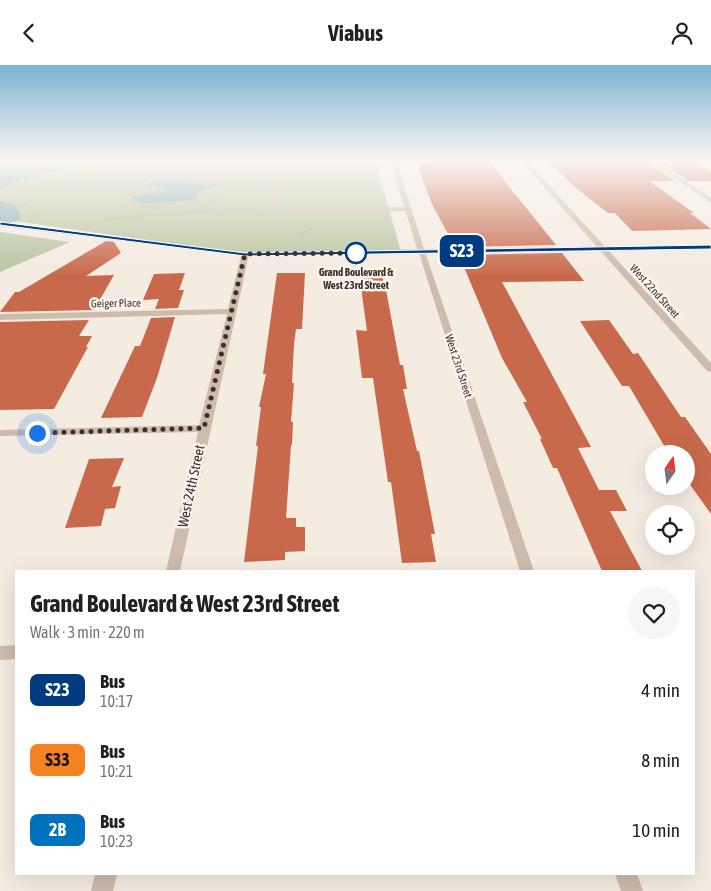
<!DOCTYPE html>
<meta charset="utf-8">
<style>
:root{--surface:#fff;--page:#f6f6f6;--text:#202124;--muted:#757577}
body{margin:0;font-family:"Asap Condensed",sans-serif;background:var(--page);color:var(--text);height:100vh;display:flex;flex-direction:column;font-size:19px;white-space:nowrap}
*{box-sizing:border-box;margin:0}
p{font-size:16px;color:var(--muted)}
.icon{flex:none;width:28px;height:28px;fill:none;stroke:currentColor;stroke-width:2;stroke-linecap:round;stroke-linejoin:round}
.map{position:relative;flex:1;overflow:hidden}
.drawer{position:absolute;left:15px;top:505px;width:680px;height:305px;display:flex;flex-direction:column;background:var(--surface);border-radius:0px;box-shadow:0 5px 20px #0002}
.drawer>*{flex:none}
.badge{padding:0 10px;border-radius:8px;font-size:18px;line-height:32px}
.needle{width:32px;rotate:14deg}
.fabs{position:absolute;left:645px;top:380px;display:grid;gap:10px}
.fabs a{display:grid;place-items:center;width:50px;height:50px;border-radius:50%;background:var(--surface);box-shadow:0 5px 20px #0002;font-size:25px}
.you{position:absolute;width:25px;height:25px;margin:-12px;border:4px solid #fff;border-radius:50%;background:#1a73e8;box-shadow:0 0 0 8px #1a73e833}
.map>.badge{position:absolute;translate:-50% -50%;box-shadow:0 0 0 2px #fff}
.round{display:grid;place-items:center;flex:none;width:52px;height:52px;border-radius:26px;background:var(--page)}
.overview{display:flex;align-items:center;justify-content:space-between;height:85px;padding:0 15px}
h1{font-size:24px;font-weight:700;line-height:38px}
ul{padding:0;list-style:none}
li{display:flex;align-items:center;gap:15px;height:70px;padding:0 15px}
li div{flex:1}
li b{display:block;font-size:19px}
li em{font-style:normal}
li .badge{min-width:55px;font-weight:700;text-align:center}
header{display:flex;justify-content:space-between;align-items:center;height:65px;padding:0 15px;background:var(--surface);font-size:22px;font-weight:700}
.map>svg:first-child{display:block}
</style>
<header><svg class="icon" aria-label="back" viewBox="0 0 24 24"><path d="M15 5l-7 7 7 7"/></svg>Viabus<svg class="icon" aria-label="person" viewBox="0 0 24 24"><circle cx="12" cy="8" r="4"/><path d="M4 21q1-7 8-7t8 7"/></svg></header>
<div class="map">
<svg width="711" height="826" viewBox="0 0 711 826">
<rect width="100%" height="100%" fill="#f4ebe1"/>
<g fill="#b8c4a0">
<polygon points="0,95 375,95 401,187 245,189 0,154"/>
<polygon points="0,167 70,177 0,207"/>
</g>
<g fill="#7fb0b2">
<path d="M 0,95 L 122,95 C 81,105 39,105 0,124 Z"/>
<polygon points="164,115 178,117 216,118 218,121 197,127 198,133 192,135 145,139 132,136 133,131 164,127 165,125 145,120 150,117"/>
</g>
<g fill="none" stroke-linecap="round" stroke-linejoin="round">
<polygon fill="#7fb0b2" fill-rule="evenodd" points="0,136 14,140 21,151 18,156 9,158 0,156"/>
</g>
<g fill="#c8694b">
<polygon points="646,95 675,116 649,116 694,148 690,148 711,164 632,166 615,148 608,148 576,123 548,96"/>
<polygon points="657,95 691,95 711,107 711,116 689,116"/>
<polygon points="490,96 503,114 556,180 455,182 432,139 416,97"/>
<polygon points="106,176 114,177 121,188 86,211 114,210 94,245 0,247 15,227 19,227"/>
<polygon points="562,188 584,216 502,217 591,382 578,383 599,425 616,425 627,446 610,446 642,506 602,506 557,403 553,403 540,374 542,374 523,337 527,337 502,293 459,190"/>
<polygon points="359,207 381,207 386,225 400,300 403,300 407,324 403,324 417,386 419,386 435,469 431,469 436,497 402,498 391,417 388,417 373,313 362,313 356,265 367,266"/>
<polygon points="185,208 179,225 184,225 178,243 155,244 159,234 143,235 154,209"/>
<polygon points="277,208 305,208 302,264 296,264 294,279 292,318 294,318 291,357 293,357 292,380 291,380 286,453 296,453 296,462 305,462 305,486 285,487 285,495 244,497 258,381 256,381 261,342 259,342 266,309 263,309"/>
<polygon points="175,252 157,313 142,352 101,353 135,281 140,281 151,253"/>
<polygon points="89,255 79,271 92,271 86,282 88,282 54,344 0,345 0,257"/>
<polygon points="609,255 633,289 638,288 681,352 685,352 711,389 711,449 686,414 686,389 669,389 629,321 622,321 580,256"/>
<polygon points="124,393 112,422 121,421 115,443 105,444 101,461 65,463 89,394"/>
</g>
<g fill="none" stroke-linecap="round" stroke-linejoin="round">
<g stroke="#b9a596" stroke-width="1" stroke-dasharray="1 1" stroke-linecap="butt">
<polyline points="176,97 200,100"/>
<polyline points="221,98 249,98"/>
<polyline points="205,99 200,100 195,110 248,113"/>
<polygon points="161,113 216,116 224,118 226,127 218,134 196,138 174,138 143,142 122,139 127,125 147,115"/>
<polyline points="125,132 141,124 139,128 141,129 150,126 222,131"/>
<polyline points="0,140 16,136"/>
<path d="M 41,147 L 16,135 L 15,131 C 53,103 110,104 155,99 L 166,95"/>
<polyline points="104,154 241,143 260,145"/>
</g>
<polyline stroke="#b9a596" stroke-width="2" stroke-dasharray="1 1" stroke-linecap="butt" points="300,174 303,168 312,163"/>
<polygon fill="#cdbbac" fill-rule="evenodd" points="263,95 269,95 265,109 281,115 277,140 280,143 288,144 408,142 411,144 408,146 288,148 276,145 271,140 276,116 259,110"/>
<g fill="#cdbbac" fill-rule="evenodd">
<polygon points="520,95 526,95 711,298 711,307 707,306"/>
<polygon points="648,95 654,95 711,133 711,138"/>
<polygon points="418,185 425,187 534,506 520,506"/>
<polygon points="242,187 249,189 180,506 166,506 198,367 0,371 0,365 199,360 227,249 0,255 0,249 228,244"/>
<polygon points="16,580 16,594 0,595 0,581"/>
<polygon points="95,809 117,809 113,826 91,826"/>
<polygon points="615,809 637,809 643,826 621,826"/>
</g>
<polygon fill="#cdbbac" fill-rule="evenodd" points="390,95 396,95 424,184 711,180 711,184 245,191 0,161 0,157 245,187 417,184"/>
</g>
<linearGradient id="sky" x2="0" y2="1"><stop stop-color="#7eb2d2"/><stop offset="0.45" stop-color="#faf6f2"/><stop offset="1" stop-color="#faf6f2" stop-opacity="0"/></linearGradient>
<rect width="711" height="211" fill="url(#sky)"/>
<polygon fill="#003b80" stroke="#fff" points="0,157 245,188 711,180 711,184 245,191 0,160"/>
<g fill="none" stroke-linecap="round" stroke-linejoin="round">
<polyline stroke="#3b302b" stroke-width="5" stroke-dasharray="0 9" points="37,368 204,363 245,189 356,188"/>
</g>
<circle fill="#fff" stroke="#003b80" stroke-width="2.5" cx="356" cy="188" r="10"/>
<g text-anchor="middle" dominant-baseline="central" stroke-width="5" stroke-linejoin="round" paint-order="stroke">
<g font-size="11" font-weight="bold" fill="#3b302b" stroke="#fbf5ee">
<text x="356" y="207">Grand Boulevard &amp;<tspan x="356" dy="13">West 23rd Street</tspan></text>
</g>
<g font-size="11" fill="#3b302b" stroke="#fbf5ee">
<text transform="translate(655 226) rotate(48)">West 22nd Street</text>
<text transform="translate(116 238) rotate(-1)">Geiger Place</text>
<text transform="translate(459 301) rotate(72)">West 23rd Street</text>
</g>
<g font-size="14" fill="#3b302b" stroke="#fbf5ee">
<text transform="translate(191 421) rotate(-78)">West 24th Street</text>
</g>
</g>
</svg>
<div class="fabs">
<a><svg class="needle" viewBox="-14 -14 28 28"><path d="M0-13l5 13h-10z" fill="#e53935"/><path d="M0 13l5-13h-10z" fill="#757577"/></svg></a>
<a><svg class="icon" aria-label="locate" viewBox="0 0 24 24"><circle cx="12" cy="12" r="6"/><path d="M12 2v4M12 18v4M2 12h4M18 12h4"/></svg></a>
</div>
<div class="you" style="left:37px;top:368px"></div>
<b class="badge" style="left:462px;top:186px;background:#003b80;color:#fff">S23</b>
<section class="drawer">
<div class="overview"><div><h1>Grand Boulevard &amp; West 23rd Street</h1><p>Walk · 3 min · 220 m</p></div><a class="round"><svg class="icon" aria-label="heart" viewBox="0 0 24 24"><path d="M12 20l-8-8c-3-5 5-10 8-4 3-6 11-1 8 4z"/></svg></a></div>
<ul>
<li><span class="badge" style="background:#003b80;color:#fff">S23</span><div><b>Bus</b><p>10:17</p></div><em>4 min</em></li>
<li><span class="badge" style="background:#f58220;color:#111">S33</span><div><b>Bus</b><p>10:21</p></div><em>8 min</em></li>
<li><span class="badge" style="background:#0072bc;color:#fff">2B</span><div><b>Bus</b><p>10:23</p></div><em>10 min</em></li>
</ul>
</section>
</div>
